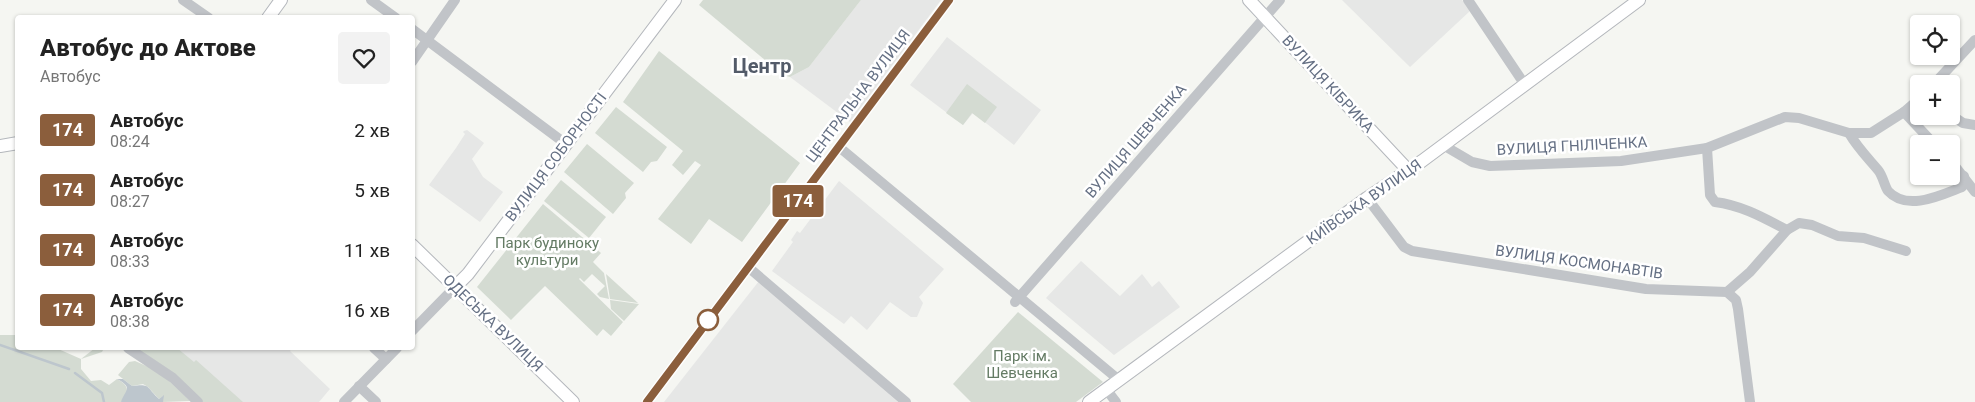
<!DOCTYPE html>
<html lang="uk">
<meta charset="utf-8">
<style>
:root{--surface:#fff;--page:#f2f2f2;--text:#222;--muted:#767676}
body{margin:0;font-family:Roboto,sans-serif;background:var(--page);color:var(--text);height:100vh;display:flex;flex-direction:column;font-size:19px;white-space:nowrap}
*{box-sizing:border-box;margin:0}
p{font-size:16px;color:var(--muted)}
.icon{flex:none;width:28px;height:28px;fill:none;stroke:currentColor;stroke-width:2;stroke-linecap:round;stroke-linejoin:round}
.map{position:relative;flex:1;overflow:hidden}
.panel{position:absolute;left:15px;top:15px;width:400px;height:335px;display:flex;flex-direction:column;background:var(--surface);border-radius:5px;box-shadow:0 1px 4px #0004}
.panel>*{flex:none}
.badge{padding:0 10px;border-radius:4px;font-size:18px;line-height:32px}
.controls{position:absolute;left:1910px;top:15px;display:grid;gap:10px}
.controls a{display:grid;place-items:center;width:50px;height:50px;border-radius:5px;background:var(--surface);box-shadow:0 1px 4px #0004;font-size:25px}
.map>.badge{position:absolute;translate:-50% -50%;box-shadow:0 0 0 2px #fff}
.round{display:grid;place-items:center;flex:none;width:52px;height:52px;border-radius:5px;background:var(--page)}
.head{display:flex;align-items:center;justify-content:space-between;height:85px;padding:0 25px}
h1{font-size:24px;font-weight:800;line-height:38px}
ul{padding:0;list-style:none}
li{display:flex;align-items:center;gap:15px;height:60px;padding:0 25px}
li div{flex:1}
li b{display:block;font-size:19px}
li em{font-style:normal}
li .badge{min-width:55px;font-weight:700;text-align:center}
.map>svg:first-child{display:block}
</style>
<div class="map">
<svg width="1975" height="402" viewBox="0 0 1975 402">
<rect width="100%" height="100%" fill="#f5f6f2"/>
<g fill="#e6e7e6">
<polygon points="861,0 941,0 850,122 790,77 809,67"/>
<polygon points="1342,0 1462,0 1471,10 1410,67"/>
<polygon points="947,37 1041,110 1014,145 973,113 963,125 910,85"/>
<polygon points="467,130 484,143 472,159 483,177 503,192 480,222 429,185 456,148 465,134 463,132 464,131"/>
<polygon points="839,181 944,269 919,297 923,303 917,317 911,317 890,302 867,330 851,316 844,324 772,271 793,242 791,240 797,231 800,233"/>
<polygon points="1081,261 1120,296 1142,274 1152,287 1159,281 1180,307 1114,355 1046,298"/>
<polygon points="759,281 898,402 664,402"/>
<polygon points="147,348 292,348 290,351 330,389 319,402 207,402"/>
</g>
<g fill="#d4dbd2">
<polygon points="703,0 861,0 809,67 790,77 783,75 699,5"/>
<polygon points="659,51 800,163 742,242 709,219 691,244 658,219 701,165 695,161 683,175 672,165 683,151 623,102"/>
<polygon points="967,84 997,107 985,123 972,113 963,125 946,113"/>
<polygon points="616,107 667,147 657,161 651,162 643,172 595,133"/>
<polygon points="587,144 634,183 625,193 626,198 613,214 564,172"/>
<polygon points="561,180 606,217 589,238 544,201"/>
<polygon points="543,204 601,253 593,262 604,273 609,299 600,297 597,294 605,286 592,274 584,282 580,278 579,279 623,322 611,336 603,329 597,336 545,286 511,320 477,287"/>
<polygon points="606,274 638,303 610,299"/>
<polygon points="610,300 639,304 624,321 611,309"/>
<polygon points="1018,312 1103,382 1076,402 971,402 953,384"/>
<path d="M 0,335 L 17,335 L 18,348 L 56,348 L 81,359 L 95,348 L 104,348 L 102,352 L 81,359 L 81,369 L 91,381 L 101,380 L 109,385 L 117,379 C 123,382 128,386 127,393 L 121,402 L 0,402 Z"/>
<polygon points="132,348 177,348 194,362 196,360 243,402 203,402 180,380"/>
<polygon points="135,361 160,372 190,401 163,402 163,396 159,399 148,387 143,384 132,386 118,375 129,362"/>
</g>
<path fill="#bdc6cd" d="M 117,379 L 123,379 L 132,386 C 151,384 145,386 159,399 L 164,395 L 163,402 L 121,402 C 125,390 134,388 117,379 Z"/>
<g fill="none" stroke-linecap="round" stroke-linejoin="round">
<g stroke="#bdc6cd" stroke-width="2.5">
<polyline points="0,345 69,369"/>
<polyline points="75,373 102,393 104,402"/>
</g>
<g stroke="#b4b7bc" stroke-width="14">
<g id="major">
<polyline points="1249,0 1407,169"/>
<polyline points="268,18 281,0"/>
<polyline points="0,146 18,143"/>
<polyline points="412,245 573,402"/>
<polyline points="456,286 468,274 675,0"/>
<polyline points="1089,402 1367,198 1422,161 1639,0"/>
</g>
</g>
<g stroke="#c1c4c8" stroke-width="10">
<polyline points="183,0 209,18"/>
<polyline points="371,0 396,18"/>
<polyline points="1468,0 1525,85"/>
<polyline points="412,29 566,144"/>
<polyline points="412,62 455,0"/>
<polyline points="1934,84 1975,40"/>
<polyline points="1904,112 1934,144"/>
<polyline points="1951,115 1963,123 1975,125"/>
<path d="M 1849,133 C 1857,147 1867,157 1878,170 C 1883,176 1884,185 1888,191 C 1907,212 1941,195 1962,187 L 1965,182 L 1964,176"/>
<polyline points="1443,145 1472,162 1490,166 1621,161 1707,148 1785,117 1799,118 1849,133 1871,133 1904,112 1919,99"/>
<polyline points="839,147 1119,380"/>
<path d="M 1707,148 L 1710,195 L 1715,202 C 1741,205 1764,218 1787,230"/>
<polyline points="1951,161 1975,192"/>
<polyline points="1367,198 1404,247 1412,251 1646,289 1727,292 1750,272 1787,230 1799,223 1812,225 1838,236 1864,238 1906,251"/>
<polyline points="748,267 906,402"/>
<polyline points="1727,292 1736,300 1738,309 1750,402"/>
<polyline points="1015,302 1280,0"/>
<polyline points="412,331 456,286"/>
<polyline points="128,348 173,378 198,402"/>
<polyline points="374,348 386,359"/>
<polyline points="359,386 376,402"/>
<polyline points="1106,389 1116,402"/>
<polyline points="344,402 397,348"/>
<polyline points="647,402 949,0"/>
</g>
<use href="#major" stroke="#fff" stroke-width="12"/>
</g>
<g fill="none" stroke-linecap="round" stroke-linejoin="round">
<g stroke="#fff" stroke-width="11">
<polyline id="line" points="647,402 949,0"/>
</g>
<use href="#line" stroke="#8b5e3c" stroke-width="8"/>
</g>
<circle fill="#fff" stroke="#8b5e3c" stroke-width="2.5" cx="708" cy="320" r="10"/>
<g text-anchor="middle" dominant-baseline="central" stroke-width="5" stroke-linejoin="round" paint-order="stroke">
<g font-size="15" fill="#657084" stroke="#fff">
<text transform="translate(1328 84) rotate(47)">ВУЛИЦЯ КІБРИКА</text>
<text transform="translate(858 96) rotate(-53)">ЦЕНТРАЛЬНА ВУЛИЦЯ</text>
<text transform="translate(1136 141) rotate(-49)">ВУЛИЦЯ ШЕВЧЕНКА</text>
<text transform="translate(1572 146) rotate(-3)">ВУЛИЦЯ ГНІЛІЧЕНКА</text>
<text transform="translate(556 157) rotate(-53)">ВУЛИЦЯ СОБОРНОСТІ</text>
<text transform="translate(1364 202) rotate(-35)">КИЇВСЬКА ВУЛИЦЯ</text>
<text transform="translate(1579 262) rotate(8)">ВУЛИЦЯ КОСМОНАВТІВ</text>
<text transform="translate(493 323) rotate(44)">ОДЕСЬКА ВУЛИЦЯ</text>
</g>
<g font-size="15" fill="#647b64" stroke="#fff">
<text x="547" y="243">Парк будиноку<tspan x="547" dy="17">культури</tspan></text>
<text x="1022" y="356">Парк ім.<tspan x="1022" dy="17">Шевченка</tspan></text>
</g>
<g font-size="20" font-weight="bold" fill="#535b69" stroke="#fff">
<text x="762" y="66">Центр</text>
</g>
</g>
</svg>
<div class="controls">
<a><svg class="icon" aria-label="locate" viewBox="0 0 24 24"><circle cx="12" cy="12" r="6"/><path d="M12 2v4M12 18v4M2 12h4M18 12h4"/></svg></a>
<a>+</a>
<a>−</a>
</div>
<b class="badge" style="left:798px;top:201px;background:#8b5e3c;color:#fff">174</b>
<section class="panel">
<div class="head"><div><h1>Автобус до Актове</h1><p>Автобус</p></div><a class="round"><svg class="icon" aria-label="heart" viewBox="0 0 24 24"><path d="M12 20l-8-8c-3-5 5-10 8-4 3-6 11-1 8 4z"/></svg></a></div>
<ul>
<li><span class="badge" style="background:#8b5e3c;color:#fff">174</span><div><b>Автобус</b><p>08:24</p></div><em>2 хв</em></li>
<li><span class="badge" style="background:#8b5e3c;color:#fff">174</span><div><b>Автобус</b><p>08:27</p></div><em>5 хв</em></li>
<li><span class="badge" style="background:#8b5e3c;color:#fff">174</span><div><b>Автобус</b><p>08:33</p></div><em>11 хв</em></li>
<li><span class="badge" style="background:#8b5e3c;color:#fff">174</span><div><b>Автобус</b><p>08:38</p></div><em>16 хв</em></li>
</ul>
</section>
</div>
